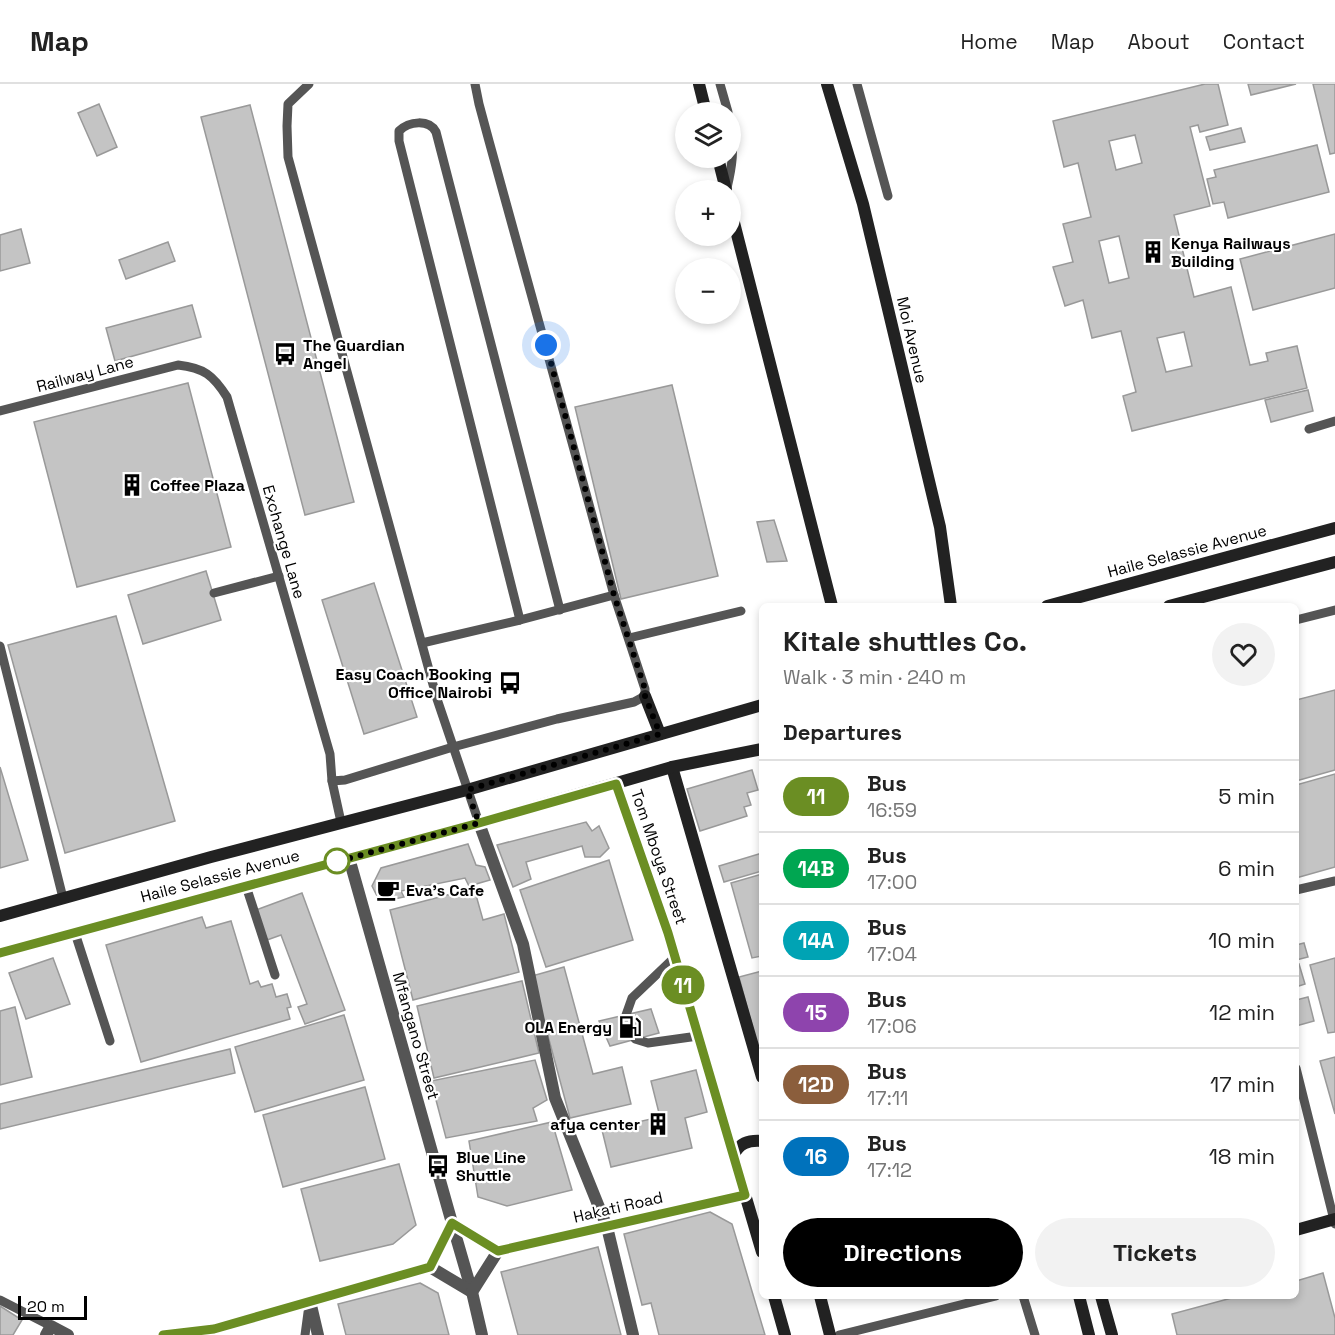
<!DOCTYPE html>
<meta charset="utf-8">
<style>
:root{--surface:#fff;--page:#f2f2f2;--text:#222;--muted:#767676;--line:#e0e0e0;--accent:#000}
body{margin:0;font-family:"Space Grotesk",sans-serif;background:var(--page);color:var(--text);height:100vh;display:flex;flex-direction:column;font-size:22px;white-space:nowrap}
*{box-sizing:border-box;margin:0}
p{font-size:20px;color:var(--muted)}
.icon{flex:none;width:33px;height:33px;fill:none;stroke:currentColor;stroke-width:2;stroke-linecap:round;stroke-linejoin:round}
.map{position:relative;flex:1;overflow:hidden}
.panel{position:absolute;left:759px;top:519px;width:540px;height:696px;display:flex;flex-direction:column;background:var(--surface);border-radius:9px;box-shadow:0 3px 9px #0003}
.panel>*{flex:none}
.badge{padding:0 12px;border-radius:20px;font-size:21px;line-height:39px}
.buttons{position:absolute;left:675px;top:18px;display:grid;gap:12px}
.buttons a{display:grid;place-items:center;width:66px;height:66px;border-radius:50%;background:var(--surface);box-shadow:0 3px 9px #0003;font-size:30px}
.scale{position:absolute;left:18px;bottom:15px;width:69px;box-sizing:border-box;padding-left:6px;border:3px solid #000;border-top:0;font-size:16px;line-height:21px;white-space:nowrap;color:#000;-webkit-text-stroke:4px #fff;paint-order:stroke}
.you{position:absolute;width:30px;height:30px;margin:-15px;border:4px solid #fff;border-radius:50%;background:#1a73e8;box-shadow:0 0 0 9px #1a73e833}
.map>.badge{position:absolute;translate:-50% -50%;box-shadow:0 0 0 3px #fff}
h2{padding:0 24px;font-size:22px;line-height:54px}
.round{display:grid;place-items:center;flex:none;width:63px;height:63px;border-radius:32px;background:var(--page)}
.overview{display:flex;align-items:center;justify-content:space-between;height:102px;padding:0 24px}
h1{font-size:28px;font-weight:800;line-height:45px}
.action{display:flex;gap:12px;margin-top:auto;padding:12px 24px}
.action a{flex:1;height:69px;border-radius:36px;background:var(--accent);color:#fff;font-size:24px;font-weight:800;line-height:69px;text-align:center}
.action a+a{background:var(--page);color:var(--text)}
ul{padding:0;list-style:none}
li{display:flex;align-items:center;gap:18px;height:72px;padding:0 24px;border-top:2px solid var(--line)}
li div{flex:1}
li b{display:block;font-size:22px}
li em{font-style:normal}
li .badge{min-width:66px;font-weight:700;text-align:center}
header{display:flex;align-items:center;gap:36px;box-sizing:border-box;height:84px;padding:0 30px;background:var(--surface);border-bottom:2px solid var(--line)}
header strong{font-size:28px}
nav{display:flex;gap:33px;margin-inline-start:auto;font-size:21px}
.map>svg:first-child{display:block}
</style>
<header>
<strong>Map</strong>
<nav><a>Home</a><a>Map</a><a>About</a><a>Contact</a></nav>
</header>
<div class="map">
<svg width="1335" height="1251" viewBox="0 0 1335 1251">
<rect width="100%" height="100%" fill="#fff"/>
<g fill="#c4c4c4" stroke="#999" stroke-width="1.5" fill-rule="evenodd">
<path d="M 1205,0 L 1218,0 L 1228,41 L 1200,48 L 1198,41 L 1190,43 L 1210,122 L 1174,131 L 1194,213 L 1231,203 L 1250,281 L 1268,277 L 1266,269 L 1297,262 L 1307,304 L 1132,347 L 1123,312 L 1136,308 L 1121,247 L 1092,254 L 1083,216 L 1065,222 L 1053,183 L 1073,178 L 1063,140 L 1091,133 L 1078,79 L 1064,83 L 1053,37 ZM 1135,51 L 1142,79 L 1116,86 L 1109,57 ZM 1119,152 L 1129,194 L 1109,199 L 1099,157 ZM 1184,248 L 1192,282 L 1166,288 L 1157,254 Z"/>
<polygon points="1248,0 1296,0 1251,11"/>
<polygon points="1313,0 1335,0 1335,69 1330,70"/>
<polygon points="99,20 117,63 97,72 78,29"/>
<polygon points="250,21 354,418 305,431 201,33"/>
<polygon points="1241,44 1245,58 1210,66 1206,53"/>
<polygon points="1317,61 1329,108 1228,134 1224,118 1213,120 1207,95 1216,93 1214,86"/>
<polygon points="21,145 30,179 0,187 0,151"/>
<polygon points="1335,150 1335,204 1253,226 1240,175"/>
<polygon points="168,158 175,177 126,195 119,176"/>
<polygon points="192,221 201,253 115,277 106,244"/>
<polygon points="188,299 231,463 77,503 34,338"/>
<polygon points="672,301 718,492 621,515 575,323"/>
<polygon points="1308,306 1313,327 1271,338 1265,316"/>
<polygon points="774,436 787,477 767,478 757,438"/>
<polygon points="206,487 221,536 143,560 128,511"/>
<polygon points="374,499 417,633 364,650 322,516"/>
<polygon points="116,532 175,737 65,769 8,561"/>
<polygon points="1335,606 1335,686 1296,697 1296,616"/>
<polygon points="0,683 28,776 0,784"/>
<polygon points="752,686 758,706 747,709 751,721 744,723 747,732 700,747 687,705"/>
<polygon points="1335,690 1335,783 1296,794 1296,701"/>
<polygon points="586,738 592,747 599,742 609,764 600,773 585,773 582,762 526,778 531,795 513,803 497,761"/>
<polygon points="468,760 476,781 485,783 490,796 469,802 465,794 401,807 404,813 380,818 372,802 381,784"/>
<polygon points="762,769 762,787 724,798 719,782"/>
<polygon points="609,776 633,856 546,883 520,806"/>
<polygon points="762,790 762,872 752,874 731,799"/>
<polygon points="474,804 483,836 504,830 519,888 413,916 390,826"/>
<polygon points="302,809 345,926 305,940 298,923 307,920 281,851 267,856 256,826"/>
<polygon points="202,833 206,844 231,837 250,900 258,897 261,903 272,900 276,913 287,910 291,923 287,924 290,935 141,978 106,861"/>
<polygon points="1304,859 1308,873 1296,876 1296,861"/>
<polygon points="53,874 70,920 26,935 9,889"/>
<polygon points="1335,874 1335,948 1328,949 1310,881"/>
<polygon points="1299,880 1305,900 1296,903 1296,881"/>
<polygon points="564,883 593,990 622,983 631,1020 570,1034 532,892"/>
<polygon points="762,887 762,979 739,893"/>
<polygon points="522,897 539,969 434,994 417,922"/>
<polygon points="1308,913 1314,937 1296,942 1296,916"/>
<polygon points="15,923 32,993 0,1001 0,927"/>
<polygon points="651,925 659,949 610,962 599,937"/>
<polygon points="344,931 364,996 255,1028 235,963"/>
<polygon points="230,965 235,989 0,1045 0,1020"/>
<polygon points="1335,973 1335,1030 1320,977"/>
<polygon points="535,976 547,1016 533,1024 537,1037 446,1054 431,997"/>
<polygon points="696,986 707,1028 685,1034 692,1064 611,1083 602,1046 660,1033 651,997"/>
<polygon points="365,1003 385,1075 283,1103 263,1031"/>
<polygon points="552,1038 572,1106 507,1122 478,1113 469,1057"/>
<polygon points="399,1080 416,1141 393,1160 320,1177 301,1105"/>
<polygon points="710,1128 732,1140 765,1251 659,1251 651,1219 642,1221 624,1150"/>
<polygon points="598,1163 621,1251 518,1251 501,1188"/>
<polygon points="1323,1189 1335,1234 1335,1251 1177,1251 1172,1230 1239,1212 1296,1212 1296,1197"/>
<polygon points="420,1199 438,1209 449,1251 346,1251 338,1220"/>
<polygon points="0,1222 22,1236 13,1251 0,1251"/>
</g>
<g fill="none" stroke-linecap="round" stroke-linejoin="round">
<g stroke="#555" stroke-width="9">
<polyline points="309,0 288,20 287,42 288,73 437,615 479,739"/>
<polyline points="720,0 728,28"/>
<polyline points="857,0 888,112"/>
<path d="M 727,104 C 732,83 735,64 730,42"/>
<path d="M 0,327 L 178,281 C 204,284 213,291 227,313 L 330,670 L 332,697 L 341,738"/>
<polyline points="1309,345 1335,337"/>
<polyline points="214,509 279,492"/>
<path d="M 520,536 L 399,57 L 399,47 C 409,37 429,35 436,48 L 560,526"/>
<polyline points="1296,536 1335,526"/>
<polyline points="629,554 741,527"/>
<polyline points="422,559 520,536 614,511"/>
<polyline points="0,562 63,814"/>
<polyline points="332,697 345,696 453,663 557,635 634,618 645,612 645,605 614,511 489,57 479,20 475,0"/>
<polyline points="246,802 275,891"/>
<polyline points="1296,806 1335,797"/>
<polyline points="75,849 110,957"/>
<polyline points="626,931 632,914 675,873"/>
<polyline points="635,955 648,959 698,952"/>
<polyline points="1296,984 1335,1140"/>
<polyline points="1023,1212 1035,1251"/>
<polyline points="0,1216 51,1242"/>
<polyline points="305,1251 309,1221"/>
<polyline points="839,1251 996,1212"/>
</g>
<g stroke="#555" stroke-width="12">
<polyline points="479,739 523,860 555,1014 607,1143 633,1251"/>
<polyline points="349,774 452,1139 472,1208 482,1251"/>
<polyline points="452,1139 498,1167"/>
<polyline points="498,1167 745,1111"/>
<polyline points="430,1183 472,1208"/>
<polyline points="430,1183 452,1139"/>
<polyline points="472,1208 498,1167"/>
<polyline points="310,1217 318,1251"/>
<polyline points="46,1251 51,1242 68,1251"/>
<polyline points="163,1251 214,1245 430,1183"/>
</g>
<g stroke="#222" stroke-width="12">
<polyline points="699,0 706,28"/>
<polyline points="827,0 863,120 940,443 951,522"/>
<polyline points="718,74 726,106"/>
<polyline points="730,123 832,522"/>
<polyline points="1047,522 1335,444"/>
<polyline points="1169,522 1335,478"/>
<polyline points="645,612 660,650"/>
<polyline points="672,683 762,993"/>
<polyline points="616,700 668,849 762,1168"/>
<polyline points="0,832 211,773 467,706 762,621"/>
<polyline points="0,869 479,739 672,683 762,665"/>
<path d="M 733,1072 C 739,1059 748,1056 762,1057"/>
<polyline points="1296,1146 1335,1135"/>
<polyline points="774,1212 785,1251"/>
<polyline points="820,1212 830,1251"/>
<polyline points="1079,1212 1089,1251"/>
<polyline points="1101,1212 1112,1251"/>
</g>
</g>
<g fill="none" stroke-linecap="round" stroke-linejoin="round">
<g stroke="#fff" stroke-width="14">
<polyline id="line" points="0,869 479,739 616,700 668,849 745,1111 498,1167 452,1139 430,1183 214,1245 163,1251"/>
</g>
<use href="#line" stroke="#6b8e23" stroke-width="9"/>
<polyline stroke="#000" stroke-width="6" stroke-dasharray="0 10.8" points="337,777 328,780 479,739 467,706 660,650 645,612 645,605 614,511 546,261"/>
</g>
<defs>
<g id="building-bare" transform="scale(1.8)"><path d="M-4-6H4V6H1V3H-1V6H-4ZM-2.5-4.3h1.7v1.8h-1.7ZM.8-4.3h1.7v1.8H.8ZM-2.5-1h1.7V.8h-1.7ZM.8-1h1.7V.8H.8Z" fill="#000" stroke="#fff" stroke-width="2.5" paint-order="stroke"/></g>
<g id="bus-bare" transform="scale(1.8)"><path d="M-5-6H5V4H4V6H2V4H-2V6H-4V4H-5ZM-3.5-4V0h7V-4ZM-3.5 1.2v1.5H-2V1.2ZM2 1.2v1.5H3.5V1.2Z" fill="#000" stroke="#fff" stroke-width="2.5" paint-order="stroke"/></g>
<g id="cafe-bare" transform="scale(1.8)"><path d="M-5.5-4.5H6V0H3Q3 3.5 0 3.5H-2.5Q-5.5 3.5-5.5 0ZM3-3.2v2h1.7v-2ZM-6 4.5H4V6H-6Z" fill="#000" stroke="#fff" stroke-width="2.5" paint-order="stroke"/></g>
<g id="fuel-bare" transform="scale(1.8)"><path d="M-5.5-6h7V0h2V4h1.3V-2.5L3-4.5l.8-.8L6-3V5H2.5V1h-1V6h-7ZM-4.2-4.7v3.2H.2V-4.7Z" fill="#000" stroke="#fff" stroke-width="2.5" paint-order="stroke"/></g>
</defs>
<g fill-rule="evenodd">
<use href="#building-bare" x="1153" y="168"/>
<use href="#bus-bare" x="285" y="270"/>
<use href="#building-bare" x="132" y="401"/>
<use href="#bus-bare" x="510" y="599"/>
<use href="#cafe-bare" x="388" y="806"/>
<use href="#fuel-bare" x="630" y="943"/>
<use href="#building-bare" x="658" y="1040"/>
<use href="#bus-bare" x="438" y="1082"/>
</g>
<circle fill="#fff" stroke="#6b8e23" stroke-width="3" cx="337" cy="777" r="12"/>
<g text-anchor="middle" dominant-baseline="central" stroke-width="4.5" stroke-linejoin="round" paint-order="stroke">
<g font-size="16" font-weight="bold" fill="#000" stroke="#fff" text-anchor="start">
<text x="1171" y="159">Kenya Railways<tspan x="1171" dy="18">Building</tspan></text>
<text x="303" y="261">The Guardian<tspan x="303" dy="18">Angel</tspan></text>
<text x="150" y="401">Coffee Plaza</text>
<text x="492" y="590" text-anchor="end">Easy Coach Booking<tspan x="492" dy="18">Office Nairobi</tspan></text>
<text x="406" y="806">Eva’s Cafe</text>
<text x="612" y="943" text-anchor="end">OLA Energy</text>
<text x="640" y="1040" text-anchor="end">afya center</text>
<text x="456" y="1073">Blue Line<tspan x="456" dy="18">Shuttle</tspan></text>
</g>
<g font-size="16" fill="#000" stroke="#fff">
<text transform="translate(912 256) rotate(77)">Moi Avenue</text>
<text transform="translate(85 290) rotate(-15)">Railway Lane</text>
<text transform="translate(284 458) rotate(74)">Exchange Lane</text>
<text transform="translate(1187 467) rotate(-15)">Haile Selassie Avenue</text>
<text transform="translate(659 773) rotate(71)">Tom Mboya Street</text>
<text transform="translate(220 792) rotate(-15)">Haile Selassie Avenue</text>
<text transform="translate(416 952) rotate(74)">Mfangano Street</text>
<text transform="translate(618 1123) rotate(-13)">Hakati Road</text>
</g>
</g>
</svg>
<div class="buttons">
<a><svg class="icon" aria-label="layers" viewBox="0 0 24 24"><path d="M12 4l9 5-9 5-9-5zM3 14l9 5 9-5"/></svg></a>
<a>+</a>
<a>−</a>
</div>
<div class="scale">20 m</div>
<div class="you" style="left:546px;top:261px"></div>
<b class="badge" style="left:683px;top:901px;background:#6b8e23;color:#fff">11</b>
<section class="panel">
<div class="overview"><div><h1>Kitale shuttles Co.</h1><p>Walk · 3 min · 240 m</p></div><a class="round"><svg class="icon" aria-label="heart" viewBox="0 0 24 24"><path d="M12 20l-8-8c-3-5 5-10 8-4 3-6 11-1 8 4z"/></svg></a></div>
<h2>Departures</h2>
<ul>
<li><span class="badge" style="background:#6b8e23;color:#fff">11</span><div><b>Bus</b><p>16:59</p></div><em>5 min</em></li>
<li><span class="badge" style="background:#00a651;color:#fff">14B</span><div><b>Bus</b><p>17:00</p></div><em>6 min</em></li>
<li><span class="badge" style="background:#00a3b4;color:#fff">14A</span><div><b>Bus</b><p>17:04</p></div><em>10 min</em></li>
<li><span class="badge" style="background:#8e44ad;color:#fff">15</span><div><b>Bus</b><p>17:06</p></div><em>12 min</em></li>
<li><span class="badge" style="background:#8b5e3c;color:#fff">12D</span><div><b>Bus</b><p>17:11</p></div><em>17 min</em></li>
<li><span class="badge" style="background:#0072bc;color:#fff">16</span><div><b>Bus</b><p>17:12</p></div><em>18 min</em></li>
</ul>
<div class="action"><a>Directions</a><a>Tickets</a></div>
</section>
</div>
